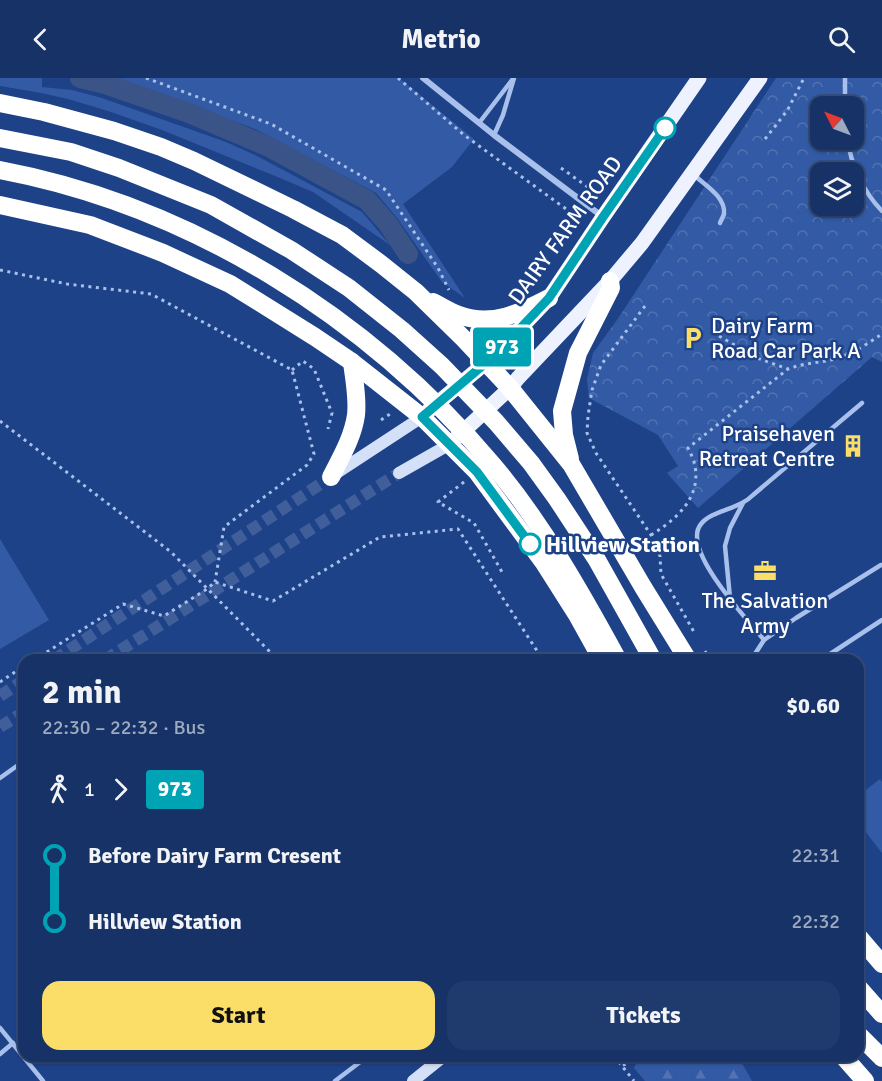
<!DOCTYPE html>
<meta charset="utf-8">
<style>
:root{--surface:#163266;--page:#1f3a6c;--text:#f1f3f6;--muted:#9eaabf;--line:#354d7a;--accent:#fade67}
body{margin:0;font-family:Signika,sans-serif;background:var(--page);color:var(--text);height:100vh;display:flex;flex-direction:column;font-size:22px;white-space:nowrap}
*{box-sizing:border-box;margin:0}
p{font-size:20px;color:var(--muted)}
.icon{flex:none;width:33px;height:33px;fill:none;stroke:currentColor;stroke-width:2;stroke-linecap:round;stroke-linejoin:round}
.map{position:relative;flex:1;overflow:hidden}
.details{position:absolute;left:18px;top:576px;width:846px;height:408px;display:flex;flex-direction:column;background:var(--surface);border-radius:18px;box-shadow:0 2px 4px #0004,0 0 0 2px var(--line)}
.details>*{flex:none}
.badge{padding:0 12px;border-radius:4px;font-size:21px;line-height:39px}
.needle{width:39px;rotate:312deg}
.fabs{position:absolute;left:810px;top:18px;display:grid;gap:12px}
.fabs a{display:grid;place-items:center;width:54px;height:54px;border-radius:12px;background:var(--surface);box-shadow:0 2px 4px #0004,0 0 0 2px var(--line);font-size:30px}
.map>.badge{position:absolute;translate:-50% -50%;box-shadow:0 0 0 3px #fff}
.legs{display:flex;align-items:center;gap:9px;height:66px;padding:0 24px;font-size:20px}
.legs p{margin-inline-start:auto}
.head{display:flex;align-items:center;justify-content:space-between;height:102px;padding:0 24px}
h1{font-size:33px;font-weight:700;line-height:45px}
.cta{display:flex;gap:12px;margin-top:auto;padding:12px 24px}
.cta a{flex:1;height:69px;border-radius:18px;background:var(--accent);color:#111;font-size:24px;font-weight:700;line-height:69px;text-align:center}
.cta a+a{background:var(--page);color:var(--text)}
ul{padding:0 24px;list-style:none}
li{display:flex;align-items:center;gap:21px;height:66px;font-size:22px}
li i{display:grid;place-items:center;width:9px;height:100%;margin:0 8px;background:currentColor}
li i::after{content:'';width:15px;height:15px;margin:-8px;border:4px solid;border-radius:50%;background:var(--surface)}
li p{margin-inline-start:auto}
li:first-child i{background:linear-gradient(#0000 50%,currentColor 0)}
li:last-child i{background:linear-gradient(currentColor 50%,#0000 0)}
header{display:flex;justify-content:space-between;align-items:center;height:78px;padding:0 24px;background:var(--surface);font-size:27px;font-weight:700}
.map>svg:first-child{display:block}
</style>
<header><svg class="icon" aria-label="back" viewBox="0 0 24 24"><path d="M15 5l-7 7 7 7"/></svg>Metrio<svg class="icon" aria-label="search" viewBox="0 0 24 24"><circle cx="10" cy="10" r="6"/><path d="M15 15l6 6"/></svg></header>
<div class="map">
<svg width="882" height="1003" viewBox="0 0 882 1003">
<defs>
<pattern id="forest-firs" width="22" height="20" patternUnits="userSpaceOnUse" patternTransform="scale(1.5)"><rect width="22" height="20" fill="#325aa5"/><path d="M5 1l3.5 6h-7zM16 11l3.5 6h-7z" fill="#5173b2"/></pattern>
<pattern id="park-crowns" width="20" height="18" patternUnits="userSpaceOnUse" patternTransform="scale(1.5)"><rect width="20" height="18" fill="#325aa5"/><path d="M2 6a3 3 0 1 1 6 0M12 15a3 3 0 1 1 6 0" fill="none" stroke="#5173b2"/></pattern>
</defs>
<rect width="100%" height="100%" fill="#1e4288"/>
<g fill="#325aa5">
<polygon points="0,0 42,0 42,9 72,12 102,20 226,64 257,78 362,134 390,167 313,114 280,100 162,52 108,33 68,21 41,15 0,8"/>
<polygon points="111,0 399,0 474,61 452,89 403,126 465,220 442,204 397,140 376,115 255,51 207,33"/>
<polygon points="0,461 49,542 0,571"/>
<polygon points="880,701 882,704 882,775 858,744 858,718"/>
</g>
<polygon fill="url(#forest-firs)" points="640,978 738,978 752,1003 645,1003 634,990"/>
<path fill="url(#park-crowns)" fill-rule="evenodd" d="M 776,0 L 882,0 L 882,284 L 872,279 L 698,430 L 667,395 L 678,388 L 658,357 L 589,320 L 587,301 L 593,275 L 617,242 ZM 820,28 L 854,28 L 854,62 L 820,62 ZM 820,94 L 854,94 L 854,128 L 820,128 Z"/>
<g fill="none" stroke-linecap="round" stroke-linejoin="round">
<polyline stroke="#3a5488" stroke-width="20" points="80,0 105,6 189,35 269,69 367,122 388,146 408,176"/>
<g stroke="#405e9a" stroke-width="12" stroke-dasharray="12 6" stroke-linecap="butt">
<polyline points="54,582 331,399"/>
<polyline points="105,582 399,395"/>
<polyline points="0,618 24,602"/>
<polyline points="0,649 24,634"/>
</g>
<g stroke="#a8c0eb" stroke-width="3" stroke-dasharray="3 4.5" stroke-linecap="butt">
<polyline points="146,0 271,46 386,112 438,190 449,212"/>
<polyline points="398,0 464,57 573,136"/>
<polyline points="765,61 787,33 804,0"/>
<polyline points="561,90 592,112"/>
<polyline points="0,192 67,206 151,216 292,292 314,376 307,387 224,449 215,504"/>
<polyline points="645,228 601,287 592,312 588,338 587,355 596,375 651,457 660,478 661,496 694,554"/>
<polyline points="719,258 757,280 788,291"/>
<polyline points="292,292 303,283 314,291 332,335 328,351"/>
<polyline points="381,342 390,336"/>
<polyline points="0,343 171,474 278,582"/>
<polyline points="464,404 438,424 474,445 502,494"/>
<path d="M 651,457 C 675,442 701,421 695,388 C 694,382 691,376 688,370 L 788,291 C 803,285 819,285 835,281 C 852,277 868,265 882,256"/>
<polyline points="705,573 710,582"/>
<polyline points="34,582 123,526 164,538 207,511 215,504 273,523 380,459 458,451 543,582"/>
<polyline points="0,604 24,588"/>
<polyline points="614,978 634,1003"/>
<polyline points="622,978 625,990"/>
</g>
<g stroke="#a8c0eb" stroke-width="4.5">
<polyline points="845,28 845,0"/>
<polyline points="479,45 512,2"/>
<polyline points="494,57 503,37 514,0"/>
<path d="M 848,62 C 850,86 865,116 882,133"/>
<path d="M 694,97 C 705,107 726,119 724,136 C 723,139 721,142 720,145"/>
<polyline points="730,520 725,468 730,450 743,425"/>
<path d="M 764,562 C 748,542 680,471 701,446 C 710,435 729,432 742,425 C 746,423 750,420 753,417 L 862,325"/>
<polyline points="751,582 764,562 796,540 881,487"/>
<polyline points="821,582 882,542"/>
<polyline points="0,700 24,683"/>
<polyline points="0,950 43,1003"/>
<polyline points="0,976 13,965"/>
<polyline points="335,1003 368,978"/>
</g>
<polyline stroke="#a8c0eb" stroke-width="6" points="423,0 494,57 603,139"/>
<g stroke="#d4e0f8" stroke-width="12">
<polyline points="399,395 450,366"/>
<polyline points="332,398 422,339"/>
<polyline points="413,1003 444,978"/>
</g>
<g stroke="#edf2fe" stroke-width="15">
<polyline points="428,333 495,277 549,220 603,139 699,0"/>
<polyline points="454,362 510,310 518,300 610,203 642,165 760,0"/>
</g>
<g stroke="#fff" stroke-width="18">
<polyline points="0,25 44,34 114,53 161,69 194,83 293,131 342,157 381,186 416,214 464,261 510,310 571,386 643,509 688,582"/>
<polyline points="0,127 90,147 163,175 230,206 315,259 352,284 422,339 477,394 544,485 577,537 602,582"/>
<path d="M 433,224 C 441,228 450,234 459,237 C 492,249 520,235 549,220"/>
<polyline points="570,381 564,357 562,333 578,275 611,210 610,203"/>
<path d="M 331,399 C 341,379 353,359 356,337 C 358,320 354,301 352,284"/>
<polyline points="858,858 882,886"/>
<polyline points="858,909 882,936"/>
<polyline points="858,956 882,980"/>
<polyline points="843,978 865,1003"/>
</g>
<g stroke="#fff" stroke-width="18">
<polyline points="0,60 71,74 119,90 211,127 291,172 349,210 402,252 442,288 496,344 531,385 557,421 597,482 653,582"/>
<path d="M 0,92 C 191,128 368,239 493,387 C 542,445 582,516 618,582"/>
</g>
</g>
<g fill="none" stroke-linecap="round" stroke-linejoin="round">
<g stroke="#fff" stroke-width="14">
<polyline id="line-1" points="530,466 477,394 422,339 495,277 549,220 603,139 665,50"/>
</g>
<use href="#line-1" stroke="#00a3b4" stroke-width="9"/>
</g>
<defs>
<g id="parking-bare" transform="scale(1.8)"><path d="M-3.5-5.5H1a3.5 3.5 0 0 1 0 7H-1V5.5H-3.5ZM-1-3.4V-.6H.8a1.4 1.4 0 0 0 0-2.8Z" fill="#fade67" stroke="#1e4288" stroke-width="2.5" paint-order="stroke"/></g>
<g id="building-bare" transform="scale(1.8)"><path d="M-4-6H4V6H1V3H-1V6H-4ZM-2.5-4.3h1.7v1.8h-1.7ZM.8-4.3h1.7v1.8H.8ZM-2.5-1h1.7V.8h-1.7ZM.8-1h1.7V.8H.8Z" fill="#fade67" stroke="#1e4288" stroke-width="2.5" paint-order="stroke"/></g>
<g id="office-bare" transform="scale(1.8)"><path d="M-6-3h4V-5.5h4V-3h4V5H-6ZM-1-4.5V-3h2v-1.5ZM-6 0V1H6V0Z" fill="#fade67" stroke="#1e4288" stroke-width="2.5" paint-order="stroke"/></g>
</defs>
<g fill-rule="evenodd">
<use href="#parking-bare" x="693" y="260"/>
<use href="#building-bare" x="853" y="368"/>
<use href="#office-bare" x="765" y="493"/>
</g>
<g fill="#fff" stroke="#00a3b4" stroke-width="3">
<circle cx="665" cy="50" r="10"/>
<circle cx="530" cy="466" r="10"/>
</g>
<g text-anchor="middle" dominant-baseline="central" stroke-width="5" stroke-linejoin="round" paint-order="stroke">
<g font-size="22" fill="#fff" stroke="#1e4288">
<text transform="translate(565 152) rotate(-54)">DAIRY FARM ROAD</text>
</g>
<g font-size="22" fill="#fff" stroke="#1e4288" text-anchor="start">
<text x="711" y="247">Dairy Farm<tspan x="711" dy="25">Road Car Park A</tspan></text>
<text x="835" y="355" text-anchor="end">Praisehaven<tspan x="835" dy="25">Retreat Centre</tspan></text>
<text x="765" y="522" text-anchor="middle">The Salvation<tspan x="765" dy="25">Army</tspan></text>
</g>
<g font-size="22" font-weight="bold" fill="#fff" stroke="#1e4288" text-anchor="start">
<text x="546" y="466">Hillview Station</text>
</g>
</g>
</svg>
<div class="fabs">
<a><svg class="needle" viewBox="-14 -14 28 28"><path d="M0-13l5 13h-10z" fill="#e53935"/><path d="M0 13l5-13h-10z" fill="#9eaabf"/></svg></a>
<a><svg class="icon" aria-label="layers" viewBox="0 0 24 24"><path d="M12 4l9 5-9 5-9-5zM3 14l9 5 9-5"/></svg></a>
</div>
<b class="badge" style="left:502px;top:269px;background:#00a3b4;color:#fff">973</b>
<section class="details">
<div class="head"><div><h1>2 min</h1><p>22:30 – 22:32 · Bus</p></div><b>$0.60</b></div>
<div class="legs"><svg class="icon" aria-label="walk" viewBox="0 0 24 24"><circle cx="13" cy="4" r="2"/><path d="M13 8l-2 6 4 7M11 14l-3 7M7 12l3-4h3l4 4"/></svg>1<svg class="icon" aria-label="forward" viewBox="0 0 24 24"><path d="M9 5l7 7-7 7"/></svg><b class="badge" style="background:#00a3b4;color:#fff">973</b></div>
<ul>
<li><i style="color:#00a3b4"></i><b>Before Dairy Farm Cresent</b><p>22:31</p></li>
<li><i style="color:#00a3b4"></i><b>Hillview Station</b><p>22:32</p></li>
</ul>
<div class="cta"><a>Start</a><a>Tickets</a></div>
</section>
</div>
